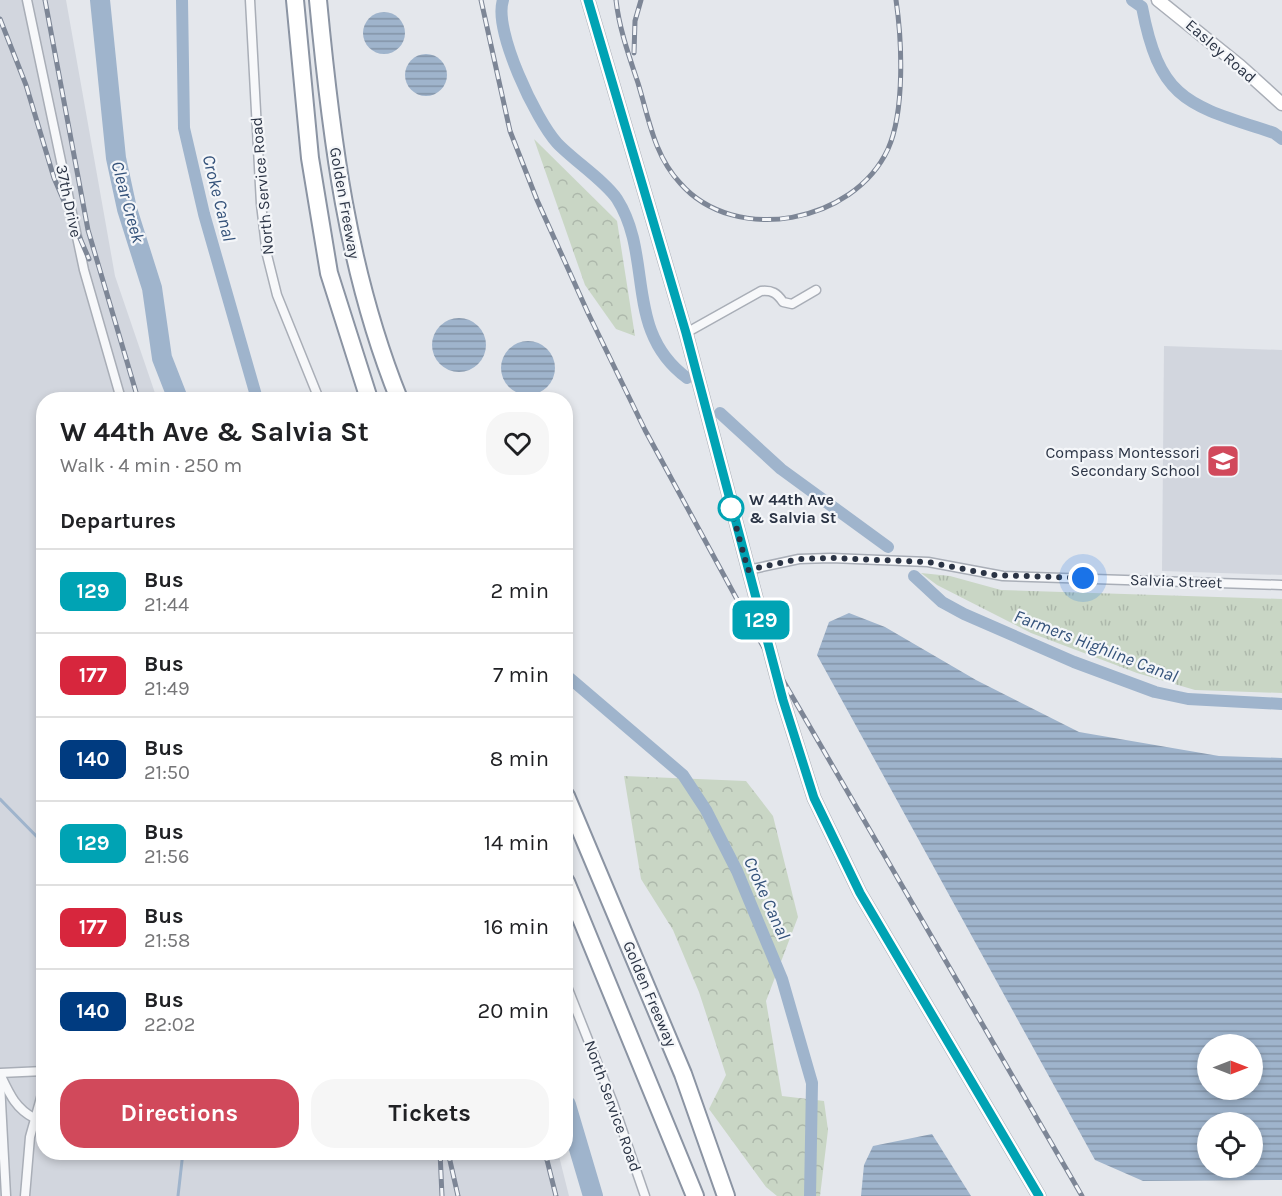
<!DOCTYPE html>
<meta charset="utf-8">
<style>
:root{--surface:#fff;--page:#f6f6f6;--text:#202124;--muted:#757577;--line:#e0e0e0;--accent:#d1495b}
body{margin:0;font-family:Karla,sans-serif;background:var(--page);color:var(--text);height:100vh;display:flex;flex-direction:column;font-size:22px;white-space:nowrap}
*{box-sizing:border-box;margin:0}
p{font-size:20px;color:var(--muted)}
.icon{flex:none;width:33px;height:33px;fill:none;stroke:currentColor;stroke-width:2;stroke-linecap:round;stroke-linejoin:round}
.map{position:relative;flex:1;overflow:hidden}
.details{position:absolute;left:36px;top:392px;width:537px;height:768px;display:flex;flex-direction:column;background:var(--surface);border-radius:24px;box-shadow:0 3px 9px #0003}
.details>*{flex:none}
.badge{padding:0 12px;border-radius:9px;font-size:21px;line-height:39px}
.needle{width:39px;rotate:90deg}
.buttons{position:absolute;left:1197px;top:1034px;display:grid;gap:12px}
.buttons a{display:grid;place-items:center;width:66px;height:66px;border-radius:50%;background:var(--surface);box-shadow:0 3px 9px #0003;font-size:30px}
.you{position:absolute;width:30px;height:30px;margin:-15px;border:4px solid #fff;border-radius:50%;background:#1a73e8;box-shadow:0 0 0 9px #1a73e833}
.map>.badge{position:absolute;translate:-50% -50%;box-shadow:0 0 0 3px #fff}
h2{padding:0 24px;font-size:22px;line-height:54px}
.round{display:grid;place-items:center;flex:none;width:63px;height:63px;border-radius:24px;background:var(--page)}
.head{display:flex;align-items:center;justify-content:space-between;height:102px;padding:0 24px}
h1{font-size:28px;font-weight:700;line-height:45px}
.action{display:flex;gap:12px;margin-top:auto;padding:12px 24px}
.action a{flex:1;height:69px;border-radius:24px;background:var(--accent);color:#fff;font-size:24px;font-weight:700;line-height:69px;text-align:center}
.action a+a{background:var(--page);color:var(--text)}
ul{padding:0;list-style:none}
li{display:flex;align-items:center;gap:18px;height:84px;padding:0 24px;border-top:2px solid var(--line)}
li div{flex:1}
li b{display:block;font-size:22px}
li em{font-style:normal}
li .badge{min-width:66px;font-weight:700;text-align:center}
.map>svg:first-child{display:block}
</style>
<div class="map">
<svg width="1282" height="1196" viewBox="0 0 1282 1196">
<defs>
<pattern id="grass-tufts" width="24" height="20" patternUnits="userSpaceOnUse" patternTransform="scale(1.5)"><rect width="24" height="20" fill="#c9d6c5"/><path d="M3 7l-1-3M5 7V3M7 7l1-3M15 17l-1-3M17 17v-4M19 17l1-3" fill="none" stroke="#adb8ab"/></pattern>
<pattern id="forest-crowns" width="20" height="18" patternUnits="userSpaceOnUse" patternTransform="scale(1.5)"><rect width="20" height="18" fill="#c9d6c5"/><path d="M2 6a3 3 0 1 1 6 0M12 15a3 3 0 1 1 6 0" fill="none" stroke="#adb8ab"/></pattern>
<pattern id="water-rules" width="6" height="5" patternUnits="userSpaceOnUse" patternTransform="scale(1.5)"><rect width="6" height="5" fill="#9fb4cc"/><path d="M0 2.5h6" fill="none" stroke="#8293a7"/></pattern>
</defs>
<rect width="100%" height="100%" fill="#e4e7ec"/>
<g fill="#d2d6de">
<polygon points="0,0 66,0 115,276 157,399 44,399 44,1152 558,1152 569,1196 0,1196"/>
<polygon points="1164,346 1282,350 1282,575 1162,571"/>
</g>
<polygon fill="url(#grass-tufts)" points="921,573 950,576 1001,590 1282,599 1282,693 1195,690 1137,673 1031,633 937,585"/>
<g fill="url(#forest-crowns)">
<polygon points="534,139 617,221 635,336 616,329 585,285"/>
<polygon points="624,776 746,781 773,816 798,917 766,1001 782,1096 824,1101 828,1130 820,1196 777,1196 766,1187 709,1109 726,1075 699,992 673,930 641,879"/>
</g>
<g fill="url(#water-rules)" fill-rule="evenodd">
<circle cx="384" cy="33" r="21"/>
<circle cx="426" cy="75" r="21"/>
<circle cx="459" cy="345" r="27"/>
<circle cx="528" cy="368" r="27"/>
<path d="M 849,613 L 885,627 L 976,680 L 1079,732 L 1219,756 L 1282,758 L 1282,1180 L 1143,1181 L 1095,1160 L 817,655 L 829,622 ZM 1208,1044 L 1252,1044 L 1252,1089 L 1208,1089 ZM 1208,1122 L 1252,1122 L 1252,1167 L 1208,1167 Z"/>
<polygon points="932,1134 971,1196 861,1196 864,1165 873,1146"/>
</g>
<g fill="none" stroke-linecap="round" stroke-linejoin="round">
<g stroke="#9fb4cc" stroke-width="3">
<polyline points="0,799 44,844"/>
<polyline points="178,1196 183,1152"/>
</g>
<g stroke="#9fb4cc" stroke-width="12">
<polyline points="182,0 184,128 204,214 257,399"/>
<path d="M 503,0 C 493,30 536,120 557,143 C 573,160 605,181 617,199 C 654,257 623,331 687,378"/>
<path d="M 1132,0 L 1142,7 C 1160,103 1190,105 1274,133 L 1282,139"/>
<polyline points="720,413 781,469 888,547"/>
<polyline points="914,576 942,602 964,614 1074,662 1155,692 1188,699 1282,704"/>
<polyline points="566,675 683,775 706,810 737,871 782,979 812,1083 810,1196"/>
</g>
<g stroke="#9fb4cc" stroke-width="20">
<polyline points="100,0 116,158 127,209 152,288 162,358 178,399"/>
<polyline points="566,1105 593,1196"/>
</g>
<g stroke="#a9aeb7" stroke-width="11">
<g id="street">
<polyline points="27,0 84,270 121,399"/>
<polyline points="250,0 261,204 267,255 277,295 319,399"/>
<path d="M 686,333 L 761,291 C 772,290 777,293 783,302 L 792,304 L 816,290"/>
<polyline points="748,570 799,559 831,558 928,562 1003,576 1282,585"/>
<polyline points="566,984 613,1103 645,1196"/>
<polyline points="0,1073 44,1071"/>
<path d="M 0,1074 C 9,1093 15,1108 34,1118"/>
<polyline points="0,1083 6,1196"/>
<polyline points="25,1196 30,1137 44,1087"/>
</g>
</g>
<g stroke="#a9aeb7" stroke-width="15">
<g id="secondary">
<polyline points="588,0 686,333 783,700 814,798 860,893 1039,1196"/>
<polyline points="1158,0 1240,66 1282,104"/>
</g>
</g>
<g stroke="#8b94a3" stroke-width="20">
<g id="highway">
<polyline points="295,0 310,158 329,273 369,399"/>
<path d="M 318,0 C 331,137 347,270 399,399"/>
<polyline points="566,796 683,1074 726,1196"/>
<polyline points="566,882 695,1196"/>
</g>
</g>
<use href="#street" stroke="#f7f8fa" stroke-width="8"/>
<use href="#secondary" stroke="#fff" stroke-width="12"/>
<use href="#highway" stroke="#fff" stroke-width="16"/>
<g stroke="#7d8696" stroke-width="5">
<g id="rail">
<polyline points="45,0 88,230 138,399"/>
<polyline points="481,0 510,131 537,200 588,313 645,430 752,627 1082,1196"/>
<path d="M 616,0 C 619,28 629,56 638,83 C 649,119 654,155 680,183 C 735,246 854,223 888,149 C 905,111 902,41 896,0"/>
<polyline points="0,19 26,85 54,178 89,259"/>
<polyline points="634,53 635,21 641,0"/>
<polyline points="440,1152 442,1196"/>
<polyline points="448,1152 458,1196"/>
<polyline points="545,1152 556,1196"/>
</g>
</g>
<use href="#rail" stroke="#f4f6f9" stroke-width="3" stroke-dasharray="9" stroke-linecap="butt"/>
</g>
<g fill="none" stroke-linecap="round" stroke-linejoin="round">
<g stroke="#fff" stroke-width="14">
<polyline id="line" points="588,0 686,333 783,700 814,798 860,893 1039,1196"/>
</g>
<use href="#line" stroke="#00a3b4" stroke-width="9"/>
<polyline stroke="#2b3445" stroke-width="6" stroke-dasharray="0 10.8" points="731,508 748,570 799,559 831,558 928,562 994,575 1083,578"/>
</g>
<defs>
<g id="school-square" transform="scale(1.725)"><rect x="-9" y="-9" width="18" height="18" rx="4" fill="#d1495b" stroke="#f4f6f9"/><path d="M0-5L7-2L0 1L-7-2ZM-4 1L0 2.5L4 1V4Q0 6-4 4Z" fill="#fff"/></g>
</defs>
<g fill-rule="evenodd">
<use href="#school-square" x="1223" y="461"/>
</g>
<circle fill="#fff" stroke="#00a3b4" stroke-width="3" cx="731" cy="508" r="12"/>
<g text-anchor="middle" dominant-baseline="central" stroke-width="4.5" stroke-linejoin="round" paint-order="stroke">
<g font-size="16" fill="#2b3445" stroke="#f4f6f9">
<text transform="translate(1221 51) rotate(41)">Easley Road</text>
<text transform="translate(262 186) rotate(-95)">North Service Road</text>
<text transform="translate(69 201) rotate(78)">37th Drive</text>
<text transform="translate(345 203) rotate(80)">Golden Freeway</text>
<text transform="translate(1176 581) rotate(2)">Salvia Street</text>
<text transform="translate(650 994) rotate(67)">Golden Freeway</text>
<text transform="translate(613 1106) rotate(70)">North Service Road</text>
</g>
<g font-size="16" fill="#2b3445" stroke="#f4f6f9" text-anchor="end">
<text x="1200" y="452">Compass Montessori<tspan x="1200" dy="18">Secondary School</tspan></text>
</g>
<g font-size="16" font-weight="bold" fill="#2b3445" stroke="#f4f6f9" text-anchor="start">
<text x="749" y="499">W 44th Ave<tspan x="749" dy="18">&amp; Salvia St</tspan></text>
</g>
<g font-size="18" font-style="italic" fill="#34527a" stroke="#f4f6f9">
<text transform="translate(219 198) rotate(76)">Croke Canal</text>
<text transform="translate(128 202) rotate(75)">Clear Creek</text>
<text transform="translate(1096 646) rotate(21)">Farmers Highline Canal</text>
<text transform="translate(767 898) rotate(66)">Croke Canal</text>
</g>
</g>
</svg>
<div class="buttons">
<a><svg class="needle" viewBox="-14 -14 28 28"><path d="M0-13l5 13h-10z" fill="#e53935"/><path d="M0 13l5-13h-10z" fill="#757577"/></svg></a>
<a><svg class="icon" aria-label="locate" viewBox="0 0 24 24"><circle cx="12" cy="12" r="6"/><path d="M12 2v4M12 18v4M2 12h4M18 12h4"/></svg></a>
</div>
<div class="you" style="left:1083px;top:578px"></div>
<b class="badge" style="left:761px;top:620px;background:#00a3b4;color:#fff">129</b>
<section class="details">
<div class="head"><div><h1>W 44th Ave &amp; Salvia St</h1><p>Walk · 4 min · 250 m</p></div><a class="round"><svg class="icon" aria-label="heart" viewBox="0 0 24 24"><path d="M12 20l-8-8c-3-5 5-10 8-4 3-6 11-1 8 4z"/></svg></a></div>
<h2>Departures</h2>
<ul>
<li><span class="badge" style="background:#00a3b4;color:#fff">129</span><div><b>Bus</b><p>21:44</p></div><em>2 min</em></li>
<li><span class="badge" style="background:#d7263d;color:#fff">177</span><div><b>Bus</b><p>21:49</p></div><em>7 min</em></li>
<li><span class="badge" style="background:#003b80;color:#fff">140</span><div><b>Bus</b><p>21:50</p></div><em>8 min</em></li>
<li><span class="badge" style="background:#00a3b4;color:#fff">129</span><div><b>Bus</b><p>21:56</p></div><em>14 min</em></li>
<li><span class="badge" style="background:#d7263d;color:#fff">177</span><div><b>Bus</b><p>21:58</p></div><em>16 min</em></li>
<li><span class="badge" style="background:#003b80;color:#fff">140</span><div><b>Bus</b><p>22:02</p></div><em>20 min</em></li>
</ul>
<div class="action"><a>Directions</a><a>Tickets</a></div>
</section>
</div>
